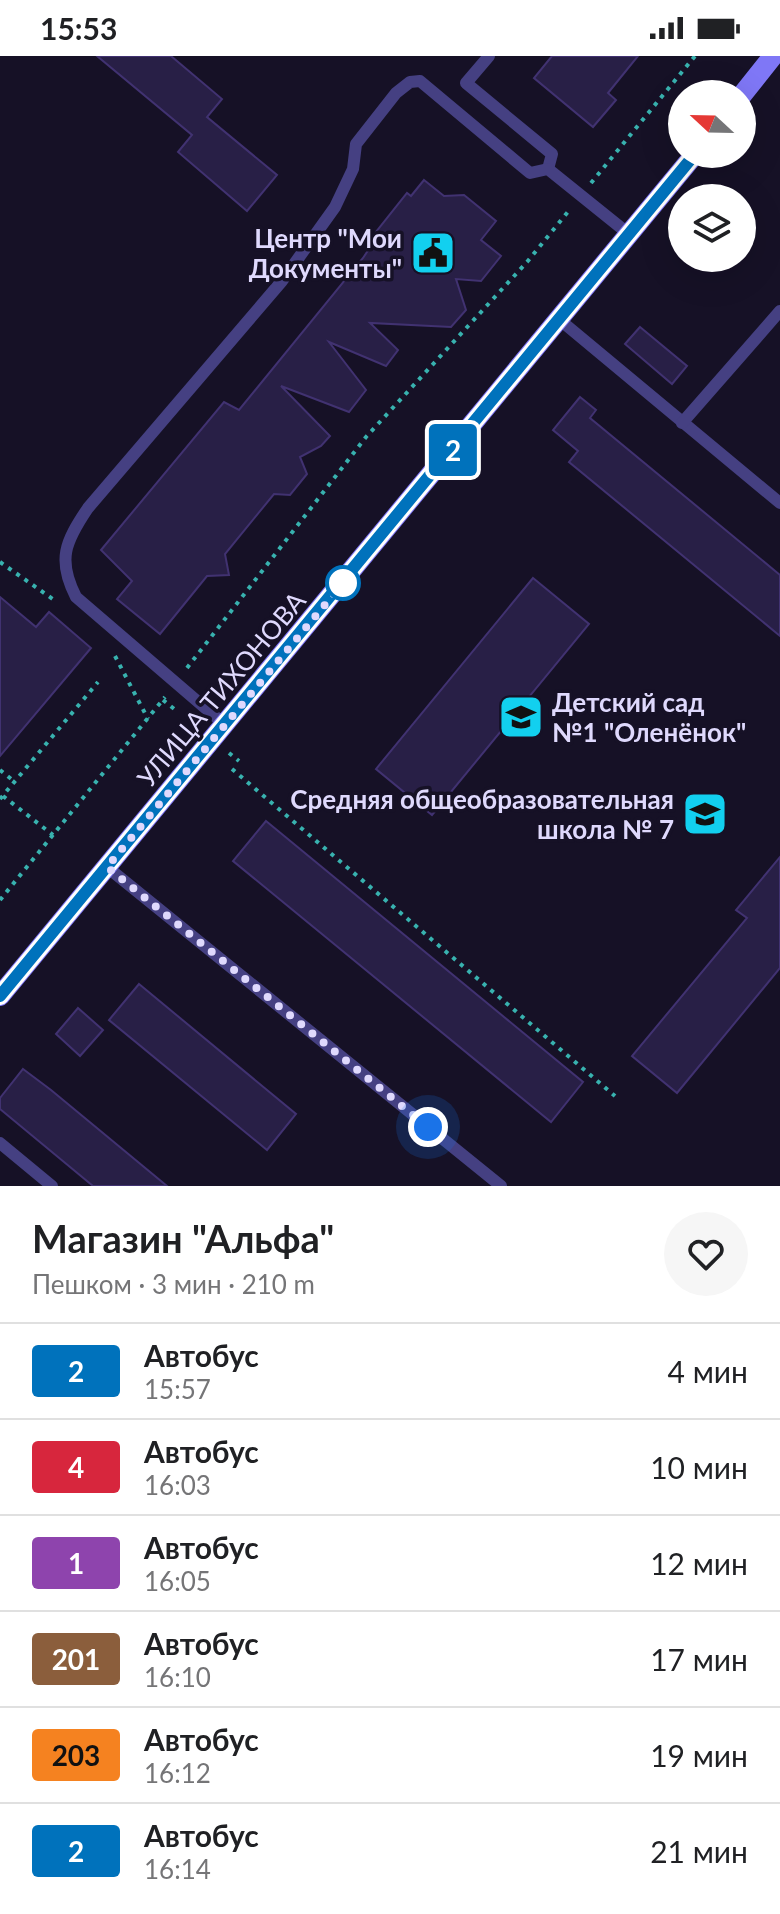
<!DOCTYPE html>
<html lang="ru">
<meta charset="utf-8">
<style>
:root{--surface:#fff;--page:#f6f6f6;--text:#202124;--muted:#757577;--line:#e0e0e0}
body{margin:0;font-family:Lato,sans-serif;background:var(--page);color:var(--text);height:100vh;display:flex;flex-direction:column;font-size:30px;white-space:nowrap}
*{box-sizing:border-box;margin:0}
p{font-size:26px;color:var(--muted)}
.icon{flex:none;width:44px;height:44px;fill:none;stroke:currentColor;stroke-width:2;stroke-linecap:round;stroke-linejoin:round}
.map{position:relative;height:1130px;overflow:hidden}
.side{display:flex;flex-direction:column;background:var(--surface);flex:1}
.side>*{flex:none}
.badge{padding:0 16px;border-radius:6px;font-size:28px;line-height:52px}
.needle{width:52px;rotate:292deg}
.buttons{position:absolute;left:668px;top:24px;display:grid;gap:16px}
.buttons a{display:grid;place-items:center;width:88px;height:88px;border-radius:50%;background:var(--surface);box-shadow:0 8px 32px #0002;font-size:40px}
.you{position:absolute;width:40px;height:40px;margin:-20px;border:6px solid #fff;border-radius:50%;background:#1a73e8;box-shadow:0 0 0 12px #1a73e833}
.map>.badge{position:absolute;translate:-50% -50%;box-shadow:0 0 0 4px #fff}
.round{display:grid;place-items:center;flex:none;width:84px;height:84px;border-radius:42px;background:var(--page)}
.headline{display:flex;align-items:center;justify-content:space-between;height:136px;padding:0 32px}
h1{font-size:38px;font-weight:700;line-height:60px}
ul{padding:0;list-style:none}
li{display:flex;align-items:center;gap:24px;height:96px;padding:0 32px;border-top:2px solid var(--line)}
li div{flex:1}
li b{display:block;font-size:30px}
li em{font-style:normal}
li .badge{min-width:88px;font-weight:700;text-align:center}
.status{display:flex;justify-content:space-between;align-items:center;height:56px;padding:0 40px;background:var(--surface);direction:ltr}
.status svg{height:22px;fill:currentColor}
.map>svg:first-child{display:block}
</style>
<div class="status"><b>15:53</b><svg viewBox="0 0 49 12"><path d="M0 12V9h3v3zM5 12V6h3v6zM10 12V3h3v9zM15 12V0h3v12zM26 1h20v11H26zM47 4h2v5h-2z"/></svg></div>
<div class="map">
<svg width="780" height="1130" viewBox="0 0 780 1130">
<rect width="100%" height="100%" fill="#161126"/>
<g fill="#281f46" stroke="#413271" stroke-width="2">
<polygon points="97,0 171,0 222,43 207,61 277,119 247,155 178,96 192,79"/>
<polygon points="552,0 638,0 608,37 616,44 593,71 534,22"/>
<polygon points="424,124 444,140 464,139 496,165 481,184 501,200 481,225 456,223 466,254 451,271 370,267 398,294 386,310 329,286 366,334 349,356 281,330 330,380 321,390 300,401 307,418 290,439 274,438 225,498 229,519 207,520 160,578 117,543 132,525 101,494 224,346 239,354 363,202 375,184 372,181 407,137 411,140"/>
<polygon points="640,271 687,310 672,328 625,288"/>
<polygon points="580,341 596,354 590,362 780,519 780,580 569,406 578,395 553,374"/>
<polygon points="533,522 589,568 432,759 376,713"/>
<polygon points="0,541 36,571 49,556 91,592 0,700"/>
<polygon points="266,765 583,1026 551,1066 233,805"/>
<polygon points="780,801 780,912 677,1037 632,1000 747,862 736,854"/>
<polygon points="139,928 296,1058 267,1094 109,964"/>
<polygon points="78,952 103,974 80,1000 56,978"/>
<polygon points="23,1013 51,1034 167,1130 93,1130 0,1053 0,1042"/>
</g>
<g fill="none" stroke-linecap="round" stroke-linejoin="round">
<g stroke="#38b2af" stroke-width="4" stroke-dasharray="4 6" stroke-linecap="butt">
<polyline points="591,127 695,0"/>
<polyline points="0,506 57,546"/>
<polyline points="115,600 148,663"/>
<polyline points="187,612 366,381 527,206 571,152"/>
<polyline points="163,644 178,656"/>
<polyline points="229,697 239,705"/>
<polyline points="232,713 615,1040"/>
<polyline points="0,714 15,726"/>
<polyline points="3,740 53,779"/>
<polyline points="0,743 98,626"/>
<polyline points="0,844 165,641"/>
</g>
<g stroke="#454082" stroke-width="12">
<polyline points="489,0 466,27 552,98 548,113"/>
<polyline points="560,264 780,447"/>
<polyline points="682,367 780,255"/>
<path d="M 225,669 L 76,541 C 57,504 65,486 88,452 L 282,225 L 335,151 L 353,113 L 356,88 L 396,37 L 410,26 L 420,25 L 530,117 L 548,113 L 630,179"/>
<polyline points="107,811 501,1130"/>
<polyline points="0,1087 52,1130"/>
</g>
<g stroke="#7f77f6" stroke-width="20">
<polyline points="742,39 773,0"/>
<polyline points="0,940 695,98"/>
</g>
</g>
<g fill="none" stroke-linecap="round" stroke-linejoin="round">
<g stroke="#fff" stroke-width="18">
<polyline id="line" points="0,940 695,98"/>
</g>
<use href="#line" stroke="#0072bc" stroke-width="12"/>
<polyline stroke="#dfd9fd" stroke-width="8" stroke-dasharray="0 14.4" points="343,527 107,811 428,1071"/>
</g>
<defs>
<g id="civic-square" transform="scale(2.3)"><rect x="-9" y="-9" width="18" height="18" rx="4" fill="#12d0ef" stroke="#161126"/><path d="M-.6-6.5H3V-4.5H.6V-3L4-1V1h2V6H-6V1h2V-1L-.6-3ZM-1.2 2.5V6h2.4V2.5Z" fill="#111"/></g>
<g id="school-square" transform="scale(2.3)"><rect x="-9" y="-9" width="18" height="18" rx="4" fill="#12d0ef" stroke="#161126"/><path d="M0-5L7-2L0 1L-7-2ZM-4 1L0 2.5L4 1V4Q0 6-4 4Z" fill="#111"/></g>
</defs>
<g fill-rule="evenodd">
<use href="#civic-square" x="433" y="197"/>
<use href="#school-square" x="521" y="661"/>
<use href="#school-square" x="705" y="758"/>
</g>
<circle fill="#fff" stroke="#0072bc" stroke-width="4" cx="343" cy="527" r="16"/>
<g text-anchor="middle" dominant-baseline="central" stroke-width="7" stroke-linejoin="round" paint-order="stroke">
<g font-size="26" font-weight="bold" fill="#dfd9fd" stroke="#161126" text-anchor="end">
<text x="402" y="182">Центр "Мои<tspan x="402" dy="30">Документы"</tspan></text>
<text x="552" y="646" text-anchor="start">Детский сад<tspan x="552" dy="30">№1 "Оленёнок"</tspan></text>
<text x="674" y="743">Cредняя общеобразовательная<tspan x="674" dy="30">школа № 7</tspan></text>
</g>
<g font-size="26" fill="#dfd9fd" stroke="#161126">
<text transform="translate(221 633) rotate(-50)">УЛИЦА ТИХОНОВА</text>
</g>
</g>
</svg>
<div class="buttons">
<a><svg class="needle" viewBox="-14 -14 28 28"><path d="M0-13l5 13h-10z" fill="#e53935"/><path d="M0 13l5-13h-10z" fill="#757577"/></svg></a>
<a><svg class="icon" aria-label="layers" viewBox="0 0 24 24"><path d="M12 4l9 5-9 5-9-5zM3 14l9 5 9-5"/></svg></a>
</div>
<div class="you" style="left:428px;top:1071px"></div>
<b class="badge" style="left:453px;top:394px;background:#0072bc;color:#fff">2</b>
</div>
<section class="side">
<div class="headline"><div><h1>Магазин &quot;Альфа&quot;</h1><p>Пешком · 3 мин · 210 m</p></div><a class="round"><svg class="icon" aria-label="heart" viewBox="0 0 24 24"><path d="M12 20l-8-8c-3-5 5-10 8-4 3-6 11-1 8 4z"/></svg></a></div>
<ul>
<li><span class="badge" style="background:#0072bc;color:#fff">2</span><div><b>Автобус</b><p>15:57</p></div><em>4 мин</em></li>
<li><span class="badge" style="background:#d7263d;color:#fff">4</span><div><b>Автобус</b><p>16:03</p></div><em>10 мин</em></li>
<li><span class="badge" style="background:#8e44ad;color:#fff">1</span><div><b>Автобус</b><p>16:05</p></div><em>12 мин</em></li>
<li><span class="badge" style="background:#8b5e3c;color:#fff">201</span><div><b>Автобус</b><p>16:10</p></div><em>17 мин</em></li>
<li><span class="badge" style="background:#f58220;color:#111">203</span><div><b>Автобус</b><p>16:12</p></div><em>19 мин</em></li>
<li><span class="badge" style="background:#0072bc;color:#fff">2</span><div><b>Автобус</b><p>16:14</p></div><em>21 мин</em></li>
</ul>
</section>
